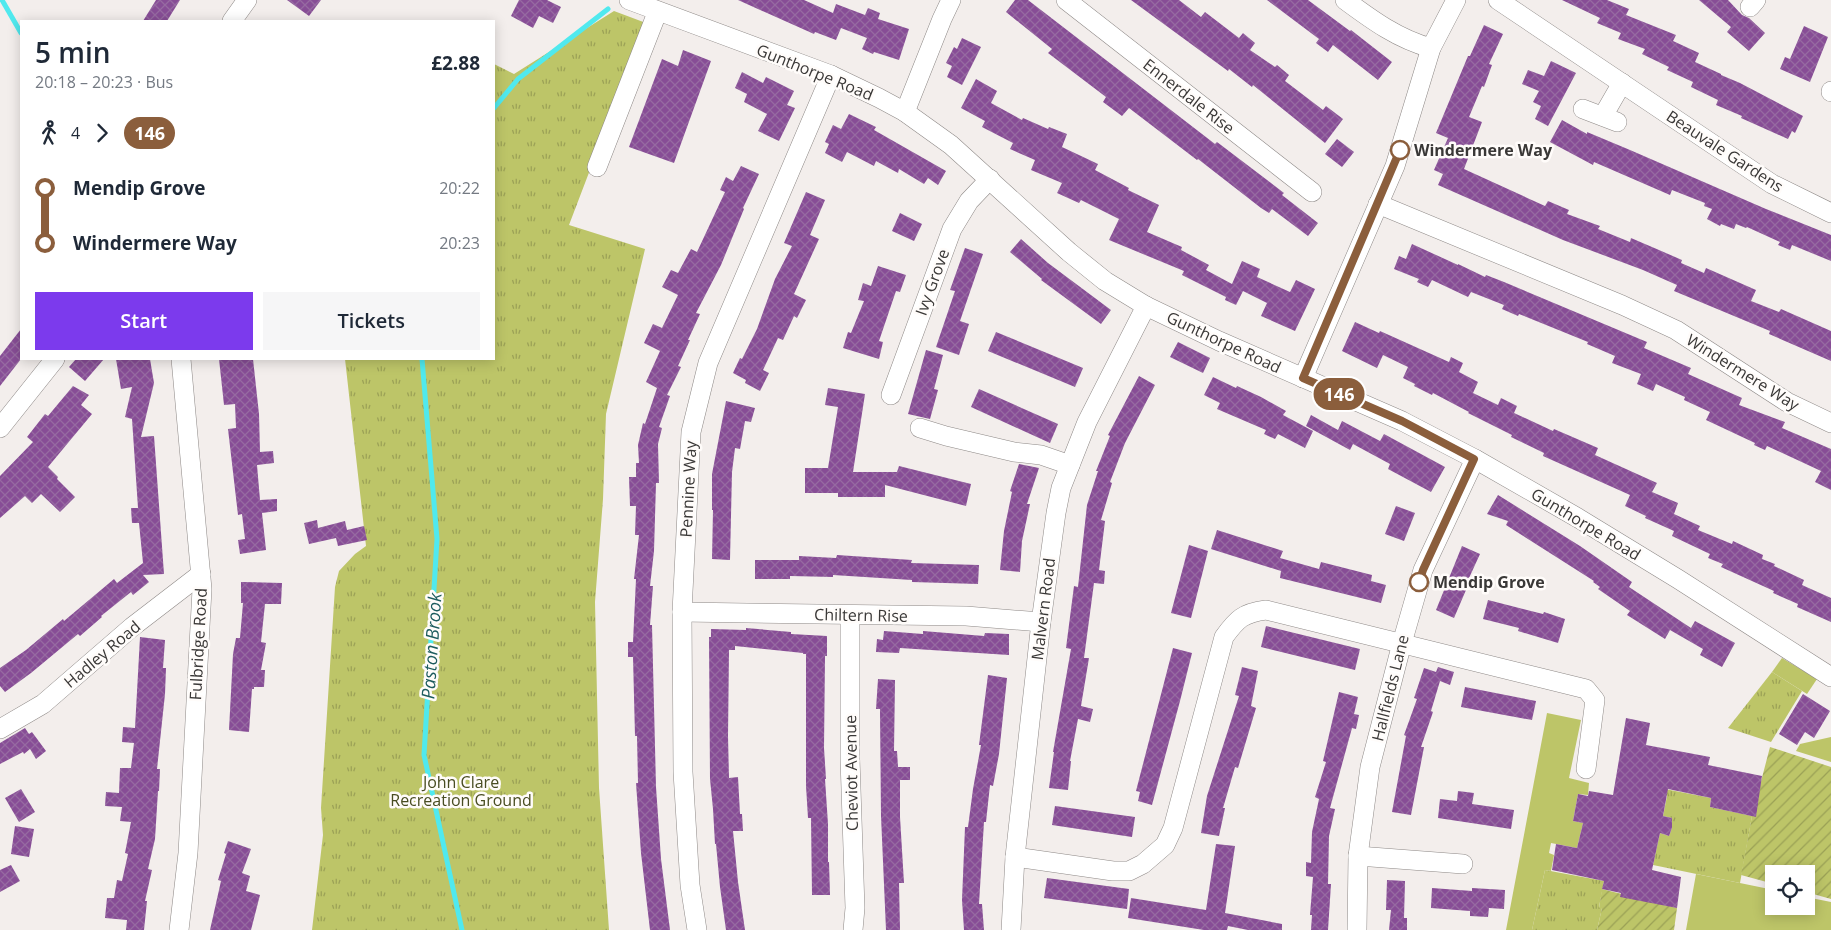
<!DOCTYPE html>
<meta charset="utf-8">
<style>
:root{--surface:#fff;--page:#f6f6f7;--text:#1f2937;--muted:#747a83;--accent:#7c3aed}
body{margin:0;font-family:"Open Sans",sans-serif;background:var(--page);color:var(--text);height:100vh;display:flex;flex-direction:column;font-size:19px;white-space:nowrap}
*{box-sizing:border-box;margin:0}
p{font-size:16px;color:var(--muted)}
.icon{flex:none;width:28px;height:28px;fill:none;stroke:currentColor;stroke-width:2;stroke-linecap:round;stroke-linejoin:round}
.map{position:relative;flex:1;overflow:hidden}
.details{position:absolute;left:20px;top:20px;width:475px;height:340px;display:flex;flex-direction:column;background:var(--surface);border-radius:0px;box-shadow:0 2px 12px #0003}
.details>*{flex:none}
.badge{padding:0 10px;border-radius:16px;font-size:18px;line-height:32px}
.controls{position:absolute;left:1765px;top:865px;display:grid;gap:10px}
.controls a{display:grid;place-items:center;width:50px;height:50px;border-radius:0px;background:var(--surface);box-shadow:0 2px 12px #0003;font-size:25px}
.map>.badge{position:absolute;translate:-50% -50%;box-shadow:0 0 0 2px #fff}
.legs{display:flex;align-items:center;gap:8px;height:55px;padding:0 15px;font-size:16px}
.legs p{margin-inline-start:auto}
.head{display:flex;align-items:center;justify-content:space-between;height:85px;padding:0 15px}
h1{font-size:28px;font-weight:600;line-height:38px}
.button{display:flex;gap:10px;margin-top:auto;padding:10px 15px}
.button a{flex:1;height:58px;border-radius:0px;background:var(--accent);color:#fff;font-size:20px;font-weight:600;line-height:58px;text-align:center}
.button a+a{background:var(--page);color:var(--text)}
ul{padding:0 15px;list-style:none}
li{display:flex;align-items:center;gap:18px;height:55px;font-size:19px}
li i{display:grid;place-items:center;width:8px;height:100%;margin:0 6px;background:currentColor}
li i::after{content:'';width:12px;height:12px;margin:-6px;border:4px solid;border-radius:50%;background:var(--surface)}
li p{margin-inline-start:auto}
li:first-child i{background:linear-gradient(#0000 50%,currentColor 0)}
li:last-child i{background:linear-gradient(currentColor 50%,#0000 0)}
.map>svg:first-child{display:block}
</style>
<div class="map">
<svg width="1831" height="930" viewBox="0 0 1831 930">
<defs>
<pattern id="park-tufts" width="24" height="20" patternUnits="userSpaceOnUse" patternTransform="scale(1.25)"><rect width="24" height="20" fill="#bdc568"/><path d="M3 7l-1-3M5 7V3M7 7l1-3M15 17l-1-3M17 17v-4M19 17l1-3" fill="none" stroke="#9ba156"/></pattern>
<pattern id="garden-furrows" width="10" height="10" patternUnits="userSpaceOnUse" patternTransform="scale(1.25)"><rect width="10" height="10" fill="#bdc568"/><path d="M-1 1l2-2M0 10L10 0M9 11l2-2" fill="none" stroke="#9ba156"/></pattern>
<pattern id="building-cross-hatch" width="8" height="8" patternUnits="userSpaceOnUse" patternTransform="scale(1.25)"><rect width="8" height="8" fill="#874d96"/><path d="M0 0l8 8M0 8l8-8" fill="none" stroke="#966aa1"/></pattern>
</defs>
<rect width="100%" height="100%" fill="#f3eeec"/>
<g fill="#bdc568">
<polygon points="1782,658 1817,679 1807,694 1772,672"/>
<polygon points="1547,713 1581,720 1569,778 1589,783 1588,795 1578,794 1573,821 1583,823 1577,848 1551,843 1549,853 1554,855 1551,871 1545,870 1532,930 1506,930"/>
<polygon points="1831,737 1831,762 1796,751 1800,744"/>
<polygon points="1696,874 1774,890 1774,906 1806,906 1806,897 1831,902 1831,930 1686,930"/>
</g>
<g fill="url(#park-tufts)">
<polygon points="614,11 646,23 569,225 645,249 606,414 603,499 595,602 599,788 609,930 312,930 323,835 321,808 335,587 339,571 355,554 366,546 345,359 494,359 494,64 514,74"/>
<polygon points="1772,672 1802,691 1771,742 1728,728"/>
<polygon points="1660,788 1711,798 1710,807 1752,816 1740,883 1653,865 1660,833 1669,836 1672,828 1672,818 1663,816 1667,796"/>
<polygon points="1545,870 1604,881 1599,907 1602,908 1597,930 1532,930"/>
</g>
<g fill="url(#garden-furrows)">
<polygon points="1770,747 1831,767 1831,899 1806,892 1806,874 1774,874 1774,884 1741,875 1752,816"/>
<polygon points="1602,889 1677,908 1674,930 1597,930 1602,908 1599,908"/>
</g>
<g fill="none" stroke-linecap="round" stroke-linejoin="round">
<g stroke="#50e9ee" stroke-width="5">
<polyline points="2,0 21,33"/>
<polyline points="494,108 518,79 608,9"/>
<polyline points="422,359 437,539 424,755 462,930"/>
</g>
</g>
<g fill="url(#building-cross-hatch)">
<polygon points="156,0 180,0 167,21 143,21"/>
<polygon points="287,0 321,0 309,16"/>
<polygon points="519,0 547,0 561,7 553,23 539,16 533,28 511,16"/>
<polygon points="738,0 804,0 833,13 836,4 865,15 868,8 880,13 878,19 909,29 899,60 874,52 873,54 862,49 867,38 841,28 836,40 815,32 814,34"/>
<polygon points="1015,0 1028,0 1215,144 1217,142 1284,193 1282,195 1318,223 1308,236 1272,209 1269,213 1261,208 1198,159 1197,160 1129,108 1122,116 1103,102 1106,97 1048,53 1052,49 1006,12"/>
<polygon points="1131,0 1179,0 1201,17 1205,12 1239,38 1243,33 1255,43 1250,50 1275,67 1277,65 1289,75 1285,81 1323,110 1326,106 1343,119 1325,143 1253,85 1252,87 1229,69 1228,71"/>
<polygon points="1267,0 1308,0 1350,31 1351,30 1392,62 1378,80 1333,45 1328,52 1316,43 1319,39"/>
<polygon points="1562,0 1607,0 1629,9 1626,15 1676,35 1673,41 1699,53 1695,62 1721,74 1721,75 1740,83 1803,116 1795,133 1792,131 1788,139 1741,118 1742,116 1716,105 1718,100 1691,87 1693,82 1667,70 1669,67 1642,54 1645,49 1618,39 1621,33 1597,23 1600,18"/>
<polygon points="1699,0 1728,0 1742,15 1749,18 1765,33 1749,51 1727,32 1731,27"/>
<polygon points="1484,25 1503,34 1489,64 1492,65 1484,87 1482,86 1469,117 1482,122 1464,169 1545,206 1548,201 1569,210 1567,214 1600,226 1598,229 1630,242 1631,238 1659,250 1682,260 1681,263 1704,273 1706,268 1756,290 1751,301 1779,312 1781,309 1831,331 1831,361 1769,334 1770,331 1674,291 1677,285 1643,270 1563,240 1438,185 1443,174 1434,170 1448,138 1436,133 1468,56 1470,56"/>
<polygon points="1804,26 1828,37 1810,82 1780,69 1785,57 1790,59"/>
<polygon points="962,38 981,47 962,85 947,77 952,66 946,63 954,47 957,49"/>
<polygon points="683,50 711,61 674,163 629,147 662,59 678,66"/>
<polygon points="1551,61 1576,73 1548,126 1535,119 1541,106 1533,102 1539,91 1522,84 1528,70 1544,76"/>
<polygon points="742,72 763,83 766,77 794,91 787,105 795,108 779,141 758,131 767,114 744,102 747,94 735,88"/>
<polygon points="976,79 997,91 991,103 1022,120 1023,118 1048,129 1049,127 1067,134 1062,147 1098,164 1095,170 1129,188 1128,190 1159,205 1147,232 1182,247 1181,250 1209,265 1206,270 1232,284 1242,261 1260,269 1257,277 1290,292 1296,280 1315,289 1295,331 1261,316 1267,303 1243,291 1236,305 1225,300 1226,297 1182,275 1184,271 1109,240 1119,219 1081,200 1079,203 1057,193 1062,183 1031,170 1035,160 1010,149 1013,143 982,127 985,121 961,108"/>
<polygon points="849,114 876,127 874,130 946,171 938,185 928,178 924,184 899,169 898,173 876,161 874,166 847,152 842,162 825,153 829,144 825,142 833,125 841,129"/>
<polygon points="1562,120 1587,134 1587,132 1630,150 1766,209 1831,235 1831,261 1792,245 1790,250 1778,245 1780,242 1747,227 1746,228 1736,224 1734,229 1721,224 1720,226 1707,219 1712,209 1704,206 1705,203 1672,190 1670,195 1594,162 1593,165 1550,142"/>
<polygon points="1337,139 1354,152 1342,167 1325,154"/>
<polygon points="741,166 759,174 743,208 744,209 721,265 696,313 700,314 688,340 690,340 678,366 681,367 667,395 670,396 659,427 662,428 658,444 659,483 656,483 654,551 650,586 653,586 650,625 652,625 656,787 661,859 670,930 650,930 641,853 636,783 638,783 637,736 635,736 633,657 628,657 628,642 633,642 636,579 634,579 639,535 635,535 636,506 630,506 629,477 636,477 636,463 639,463 638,445 643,423 645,424 657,388 646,382 660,351 644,343 653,324 662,328 678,295 662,287 671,270 678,273 691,249 697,252 725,192 720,190 726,177 733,181"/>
<polygon points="806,192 825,200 810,235 819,239 794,294 806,300 797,318 794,316 783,340 778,338 763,370 769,373 760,391 745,383 746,380 733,373 740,358 742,359 757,329 775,279 792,246 784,243"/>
<polygon points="900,213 922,224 914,241 892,231"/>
<polygon points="1021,239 1048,263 1111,310 1101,324 1041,280 1042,279 1010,252"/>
<polygon points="1412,244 1458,265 1458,264 1485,277 1486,275 1504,282 1647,342 1644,348 1691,368 1688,374 1742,398 1739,405 1785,422 1782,428 1831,449 1831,490 1815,482 1821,471 1767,446 1765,450 1754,445 1755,443 1706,420 1710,412 1684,400 1685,397 1656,384 1653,391 1637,384 1641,374 1612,363 1615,356 1587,344 1588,342 1519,314 1518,316 1502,309 1504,305 1471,292 1468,297 1432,280 1428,287 1417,282 1419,279 1394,269 1399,256 1406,259"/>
<polygon points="965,248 983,254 960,321 969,324 959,355 936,347 955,291 950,290"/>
<polygon points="878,266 906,275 900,292 896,291 879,341 883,342 879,359 843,348 848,332 851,333 864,301 858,300 863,283 871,286"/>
<polygon points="1355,322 1379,333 1380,331 1449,362 1451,357 1463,363 1459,372 1478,382 1473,393 1498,405 1501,398 1517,406 1514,413 1553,431 1554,429 1598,448 1595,455 1657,483 1652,492 1678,503 1674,514 1700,526 1698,530 1732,544 1733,541 1763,555 1762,559 1775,564 1774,566 1804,580 1802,585 1831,598 1831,622 1797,607 1798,604 1773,593 1774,591 1721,567 1723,564 1708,558 1710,554 1672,536 1674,531 1645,518 1646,516 1625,506 1630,495 1543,456 1544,453 1511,437 1512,435 1468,413 1469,412 1433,393 1432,395 1414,386 1415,384 1403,378 1408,367 1383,355 1377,368 1342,351"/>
<polygon points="21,329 21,359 0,386 0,356"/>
<polygon points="996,332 1083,368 1075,387 988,351"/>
<polygon points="1178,342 1210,358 1203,373 1170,357"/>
<polygon points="926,350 943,355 934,389 938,390 930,419 908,414"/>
<polygon points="76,359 104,359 85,381 69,367"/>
<polygon points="116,359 150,359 154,383 141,437 154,436 164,574 143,575 149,582 133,595 131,592 101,616 102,617 80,636 78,634 31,673 5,692 0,686 0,668 26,650 63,619 64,621 114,579 117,583 143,563 139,523 132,523 131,508 138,508 132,419 125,417 132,387 121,389"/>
<polygon points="219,359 253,359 259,414 260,452 273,451 274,463 257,465 260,500 277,499 277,511 262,513 266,550 240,554 238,540 245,539 242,514 238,515 228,429 236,428 235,404 224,405"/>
<polygon points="1139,376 1155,385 1125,443 1110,482 1112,483 1101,520 1105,521 1099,570 1105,571 1104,584 1094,583 1084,658 1089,658 1081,706 1093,709 1090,722 1078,719 1070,761 1071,761 1068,790 1049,788 1054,752 1053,752 1071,649 1066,648 1074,586 1078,587 1087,505 1098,471 1096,471 1110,436 1108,435"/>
<polygon points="1213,377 1236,388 1237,386 1261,397 1286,411 1283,415 1313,431 1305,448 1278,434 1275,439 1264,434 1266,430 1217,409 1220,403 1204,395"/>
<polygon points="73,386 89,395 81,405 92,414 48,467 58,477 57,479 75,497 60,512 41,494 32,503 25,496 0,518 0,476 33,442 27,437 45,414 48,416"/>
<polygon points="828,388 865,394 853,472 897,472 899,466 971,484 966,506 885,485 885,497 838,497 838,493 805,493 805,468 828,468 838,407 825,405"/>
<polygon points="979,389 1058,424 1050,443 971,407"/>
<polygon points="726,401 755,408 751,422 745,421 740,449 735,448 732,472 730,560 712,559 713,510 712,510 712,474"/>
<polygon points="1311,415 1338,430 1342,421 1380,441 1384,434 1445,467 1431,492 1388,469 1390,464 1353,444 1350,450 1306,426"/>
<polygon points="1019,464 1039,468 1027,504 1030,504 1022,541 1020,572 1000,570 1004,531 1012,492 1010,491"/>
<polygon points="1498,495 1580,546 1632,582 1629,587 1691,628 1695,621 1735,643 1722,667 1700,655 1703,649 1670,630 1665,639 1627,615 1630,611 1598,589 1600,587 1593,582 1594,581 1506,525 1508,521 1487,514"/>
<polygon points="1396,506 1415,513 1404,541 1385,534"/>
<polygon points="317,520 318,528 345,521 347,530 364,526 367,540 338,546 336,538 309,544 304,523"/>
<polygon points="1217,530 1283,551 1280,558 1319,569 1321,562 1372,575 1371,581 1386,585 1381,603 1280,578 1281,571 1211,549"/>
<polygon points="1189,545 1208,551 1191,618 1171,613"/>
<polygon points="1462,546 1480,554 1464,589 1466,590 1454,618 1436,610"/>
<polygon points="837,555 912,560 911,563 979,565 978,584 912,582 912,580 833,575 833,577 790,576 790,579 755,579 755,560 799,560 799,556 836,558"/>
<polygon points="241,582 282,583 281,604 265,604 261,642 266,643 261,670 265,670 264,687 254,687 254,689 252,689 249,732 229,730 233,654 236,638 240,638 243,603 241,603"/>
<polygon points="1488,600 1543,614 1544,612 1565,619 1558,643 1518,631 1519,628 1483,619"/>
<polygon points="1266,626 1360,649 1355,670 1261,647"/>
<polygon points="746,628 791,632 791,634 827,636 827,656 825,656 824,748 826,779 825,779 828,824 828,862 829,862 830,895 812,895 811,818 808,818 806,786 806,654 803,654 803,653 735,646 735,650 729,650 728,736 729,778 738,777 740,814 742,814 743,831 733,831 738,882 745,930 726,930 720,887 716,844 715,844 713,809 710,779 709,637 711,637 711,629 746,630"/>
<polygon points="884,631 923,634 923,631 984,636 985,633 1009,634 1009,655 900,648 899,653 876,652 877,639 883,640"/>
<polygon points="140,637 165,640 163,668 166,668 165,694 157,769 160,769 159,791 158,791 155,839 148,869 152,870 145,901 147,901 144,930 126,930 127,920 105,918 107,898 114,898 117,880 122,881 128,854 125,853 131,822 120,821 122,807 105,806 106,792 119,793 120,768 131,768 134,743 122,742 123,727 135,728"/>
<polygon points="1173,648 1192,653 1180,701 1152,805 1138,801 1140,792 1136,791"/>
<polygon points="1242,667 1258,671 1251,706 1256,708 1238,768 1235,767 1223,808 1225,808 1219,836 1201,833 1207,796 1239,696 1235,695"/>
<polygon points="1438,667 1454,672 1450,685 1440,681 1431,711 1433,712 1421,747 1424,747 1411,815 1392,812 1406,736 1404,735 1417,699 1414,698 1424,668 1436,672"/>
<polygon points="988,675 1007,678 999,754 993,786 990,785 986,822 984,822 979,904 982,904 984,930 964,930 962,900 965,827 968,827 973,789 981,745 979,745"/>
<polygon points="878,679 895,680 894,751 897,751 898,767 910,767 910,780 900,780 900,817 904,883 899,883 900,930 886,930 881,816 880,709 876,709"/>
<polygon points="1465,687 1536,701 1532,720 1461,707"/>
<polygon points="1339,692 1358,697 1354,714 1359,715 1356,729 1352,728 1330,808 1335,809 1329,836 1328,884 1331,884 1328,930 1311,930 1312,915 1310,915 1313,877 1306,876 1306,862 1311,863 1312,832 1319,799 1315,797 1326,762 1323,761"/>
<polygon points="1803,694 1830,711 1814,738 1805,732 1797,745 1779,734"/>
<polygon points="1626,718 1650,723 1646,745 1710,757 1708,765 1762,776 1756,817 1710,807 1711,798 1668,789 1663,816 1672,818 1672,828 1669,836 1660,833 1652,870 1681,877 1677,908 1620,897 1621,893 1602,889 1604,881 1552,870 1556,844 1577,848 1583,823 1573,821 1578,794 1588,796 1589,791 1613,795"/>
<polygon points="25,728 29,734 32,732 46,751 36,759 30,749 24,754 23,752 0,764 0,743"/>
<polygon points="21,789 35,812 19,822 5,798"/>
<polygon points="1458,791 1474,793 1472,804 1514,810 1511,829 1438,818 1440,799 1457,801"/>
<polygon points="1055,806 1135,817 1132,837 1052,825"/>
<polygon points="15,826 34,829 29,857 11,854"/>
<polygon points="228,841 251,849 242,873 250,876 246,891 260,895 251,930 210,930 221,881 218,880 226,854 224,853"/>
<polygon points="1216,844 1235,846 1225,913 1282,924 1282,930 1248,930 1228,926 1227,930 1204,930 1128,918 1131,898 1206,910"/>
<polygon points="11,865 20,881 0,892 0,870"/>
<polygon points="1047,878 1129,889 1127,909 1044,898"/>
<polygon points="1387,880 1405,881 1404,918 1407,918 1407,930 1389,930 1391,910 1386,910"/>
<polygon points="1432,888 1472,891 1472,888 1505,890 1504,909 1489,908 1488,917 1470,916 1470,911 1431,908"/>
</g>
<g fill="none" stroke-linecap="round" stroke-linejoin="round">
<g stroke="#8e8987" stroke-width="20">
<g id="minor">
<polyline points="629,0 831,75 879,98 905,112 951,145 1069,252 1105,281 1146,306 1219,341 1402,421 1475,459 1578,518 1678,579 1831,677"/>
<polyline points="1066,0 1312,192"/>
<path d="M 1345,0 C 1372,20 1398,39 1431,48"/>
<polyline points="1498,0 1772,184 1831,213"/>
<polyline points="1750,7 1756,0"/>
<polyline points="232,21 247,0"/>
<polyline points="1831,92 1831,91"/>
<polyline points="1583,109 1617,122"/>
<polyline points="905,112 942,19 951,0"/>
<polyline points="1603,116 1622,83"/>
<polyline points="597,167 655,18"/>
<polyline points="1378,204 1622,305 1676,330 1787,402 1831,423"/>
<polyline points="1303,378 1395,166 1431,48 1456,0"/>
<polyline points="891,395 952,229 969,201 990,179"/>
<polyline points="0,428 55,359"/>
<polyline points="920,428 946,436 1014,452 1041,455 1070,465"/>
<polyline points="682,612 966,616 1041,622"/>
<polyline points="850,616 850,759 855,908 853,930"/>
<polyline points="0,729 43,704 132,627 201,574"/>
<polyline points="1358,856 1463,864"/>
<path d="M 1015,857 L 1113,871 L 1129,871 L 1143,864 L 1165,845 L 1173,828 L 1224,637 C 1237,619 1243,613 1266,610 L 1586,689 L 1595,700 L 1586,769"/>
<polyline points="179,930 188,853 202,589 181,359"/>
<polyline points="697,930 690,885 683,772 682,612 691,432 708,363 831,75"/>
<polyline points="1011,930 1015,857 1041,622 1056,513 1061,488 1087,422 1146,306"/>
<polyline points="1357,930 1358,856 1370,767 1402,643 1423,570 1475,459"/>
</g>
</g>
<use href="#minor" stroke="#fff" stroke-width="19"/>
</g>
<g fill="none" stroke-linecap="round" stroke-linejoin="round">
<g stroke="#fff" stroke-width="11">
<polyline id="line-1" points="1400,150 1303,378 1402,421 1474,459 1423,570 1419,582"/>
</g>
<use href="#line-1" stroke="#8b5e3c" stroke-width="8"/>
</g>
<g fill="#fff" stroke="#8b5e3c" stroke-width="2.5">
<circle cx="1400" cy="150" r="9"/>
<circle cx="1419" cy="582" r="9"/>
</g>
<g text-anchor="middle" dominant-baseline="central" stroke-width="5" stroke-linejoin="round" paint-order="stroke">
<g font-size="16" fill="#3a3837" stroke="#fffcfa">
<text transform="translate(815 72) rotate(22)">Gunthorpe Road</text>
<text transform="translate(1189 96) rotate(38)">Ennerdale Rise</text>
<text transform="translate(1725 151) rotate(33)">Beauvale Gardens</text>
<text transform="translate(932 282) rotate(-70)">Ivy Grove</text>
<text transform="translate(1224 342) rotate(25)">Gunthorpe Road</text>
<text transform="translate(1743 372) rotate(32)">Windermere Way</text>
<text transform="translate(688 489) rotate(-87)">Pennine Way</text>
<text transform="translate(1586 524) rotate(31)">Gunthorpe Road</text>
<text transform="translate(1043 609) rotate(-83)">Malvern Road</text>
<text transform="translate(861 615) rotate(1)">Chiltern Rise</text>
<text transform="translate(198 644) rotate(-87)">Fulbridge Road</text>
<text transform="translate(102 654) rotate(-40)">Hadley Road</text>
<text transform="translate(1390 688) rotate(-76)">Hallfields Lane</text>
<text transform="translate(851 773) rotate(-91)">Cheviot Avenue</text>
</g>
<g font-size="16" font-weight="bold" fill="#3a3837" stroke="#fffcfa" text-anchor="start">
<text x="1414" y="150">Windermere Way</text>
<text x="1433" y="582">Mendip Grove</text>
</g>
<g font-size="16" fill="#494d22" stroke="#fffcfa">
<text x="461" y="782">John Clare<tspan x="461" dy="18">Recreation Ground</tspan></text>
</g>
<g font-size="18" font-style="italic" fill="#1d5c5e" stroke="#fffcfa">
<text transform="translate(431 646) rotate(-86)">Paston Brook</text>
</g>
</g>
</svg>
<div class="controls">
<a><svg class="icon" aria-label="locate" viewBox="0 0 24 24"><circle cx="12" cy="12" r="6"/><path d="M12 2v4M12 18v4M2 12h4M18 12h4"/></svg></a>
</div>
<b class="badge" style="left:1339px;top:394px;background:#8b5e3c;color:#fff">146</b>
<section class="details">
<div class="head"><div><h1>5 min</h1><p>20:18 – 20:23 · Bus</p></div><b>£2.88</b></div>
<div class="legs"><svg class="icon" aria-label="walk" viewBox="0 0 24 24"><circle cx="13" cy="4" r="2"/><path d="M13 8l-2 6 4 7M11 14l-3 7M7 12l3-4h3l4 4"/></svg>4<svg class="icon" aria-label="forward" viewBox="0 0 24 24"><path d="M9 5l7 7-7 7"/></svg><b class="badge" style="background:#8b5e3c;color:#fff">146</b></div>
<ul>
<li><i style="color:#8b5e3c"></i><b>Mendip Grove</b><p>20:22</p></li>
<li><i style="color:#8b5e3c"></i><b>Windermere Way</b><p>20:23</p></li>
</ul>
<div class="button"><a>Start</a><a>Tickets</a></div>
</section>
</div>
